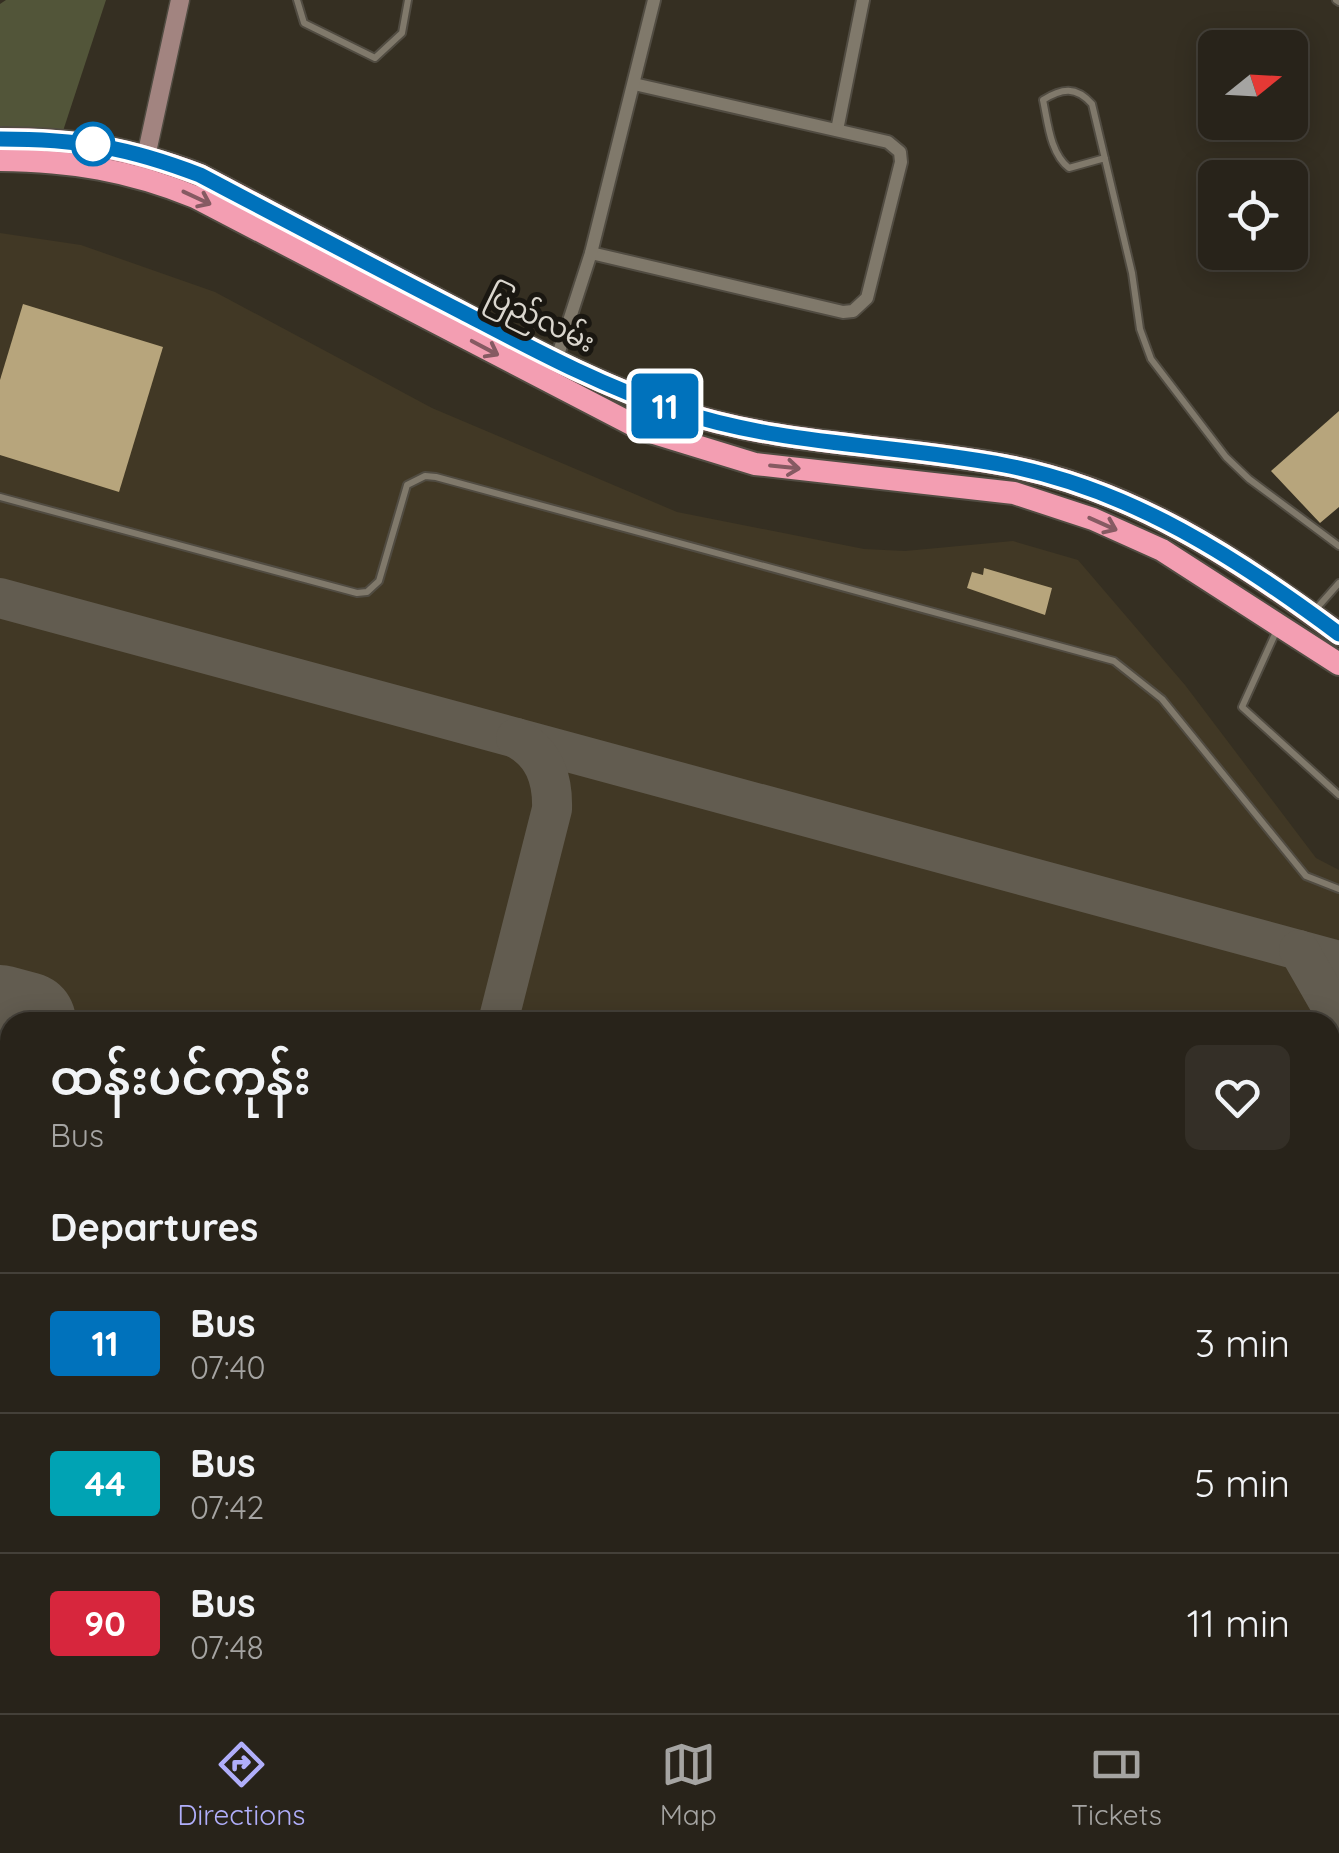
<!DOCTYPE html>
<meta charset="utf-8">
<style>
:root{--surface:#28231a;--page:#342f27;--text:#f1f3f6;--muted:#a5a4a2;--line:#444039;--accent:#b0aefa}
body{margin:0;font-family:Quicksand,"Noto Sans Myanmar",sans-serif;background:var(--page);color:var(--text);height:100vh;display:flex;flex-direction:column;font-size:38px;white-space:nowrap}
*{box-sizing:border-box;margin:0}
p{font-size:32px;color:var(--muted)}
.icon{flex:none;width:55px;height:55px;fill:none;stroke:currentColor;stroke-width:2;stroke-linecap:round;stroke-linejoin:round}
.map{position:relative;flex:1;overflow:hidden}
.details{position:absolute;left:0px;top:1012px;width:1340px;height:702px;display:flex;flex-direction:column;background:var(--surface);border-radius:30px 30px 0 0;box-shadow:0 5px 25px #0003,0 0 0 2px var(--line)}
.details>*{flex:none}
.badge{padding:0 20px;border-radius:8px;font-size:35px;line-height:65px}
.needle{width:65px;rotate:72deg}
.tools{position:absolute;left:1198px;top:30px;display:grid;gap:20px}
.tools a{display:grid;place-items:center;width:110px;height:110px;border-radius:15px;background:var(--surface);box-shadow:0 5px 25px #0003,0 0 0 2px var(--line);font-size:50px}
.map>.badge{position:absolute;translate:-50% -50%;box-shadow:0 0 0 5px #fff}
h2{padding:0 50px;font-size:38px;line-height:90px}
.round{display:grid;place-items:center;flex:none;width:105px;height:105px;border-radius:15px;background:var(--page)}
.head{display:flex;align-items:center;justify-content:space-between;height:170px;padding:0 50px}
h1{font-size:48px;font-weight:600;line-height:75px}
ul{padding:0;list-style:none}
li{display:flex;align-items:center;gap:30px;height:140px;padding:0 50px;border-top:2px solid var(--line)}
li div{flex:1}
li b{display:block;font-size:38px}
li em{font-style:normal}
li .badge{min-width:110px;font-weight:700;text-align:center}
.tab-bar{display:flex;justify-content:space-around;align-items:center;height:140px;border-top:2px solid var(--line);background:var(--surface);font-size:28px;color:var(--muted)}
.tab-bar a{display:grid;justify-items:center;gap:5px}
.tab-bar .on{color:var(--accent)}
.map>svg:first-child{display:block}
</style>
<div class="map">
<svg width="1339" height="1713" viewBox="0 0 1339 1713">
<rect width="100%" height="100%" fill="#352f22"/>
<path fill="#413825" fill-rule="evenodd" d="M 0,233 L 81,245 L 215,292 L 432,408 L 677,512 L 864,549 L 905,551 L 1013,541 L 1078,560 L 1185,685 L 1316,858 L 1339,870 L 1339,1713 L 0,1713 ZM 10,1022 L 1330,1022 L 1330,1705 L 10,1705 Z"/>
<g fill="#525539">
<polygon points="6,0 106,0 63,131 0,126 0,4"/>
<polygon points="0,1087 10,1090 10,1390 0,1387"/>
<polygon points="1339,1500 1339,1713 1193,1713 1163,1705 1330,1705 1330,1502"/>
</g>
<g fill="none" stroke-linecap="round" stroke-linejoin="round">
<g stroke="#625c50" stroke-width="40">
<polyline points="0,598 1339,961"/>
<polyline points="1299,950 1339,1020"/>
<path d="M 498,1022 L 552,809 C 553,779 544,753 516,738"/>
<polyline points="1330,1459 1339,1458"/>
<polyline points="0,1505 10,1508"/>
<polyline points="736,1705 766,1713"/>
<polyline points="859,1705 864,1713"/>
</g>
<g stroke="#625c50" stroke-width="100">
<polyline points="0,1015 26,1022"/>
<polyline points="1330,1383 1339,1385"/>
</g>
</g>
<g fill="#b7a57c">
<polygon points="23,304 163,347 119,492 0,455 0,380"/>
<polygon points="1339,411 1339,507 1320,523 1271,471"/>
<polygon points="984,568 1052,588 1045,615 967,588 972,572 983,575"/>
</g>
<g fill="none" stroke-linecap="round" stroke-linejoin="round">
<g stroke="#514c42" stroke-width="10">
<g id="lane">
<polyline points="297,0 304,23 375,58 402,33 408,0"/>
<polyline points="1336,0 1339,2"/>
<path d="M 1105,158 L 1069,168 C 1050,153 1048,123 1043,100 C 1062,88 1076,86 1092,104 L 1132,273 L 1140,329 L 1151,359 L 1226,457 L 1249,479 L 1339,546"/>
<polyline points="0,497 357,593 367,592 379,581 407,485 425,476 436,477 1114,661 1162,699 1306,876 1339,889"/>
<polyline points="1316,609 1339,583"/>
<polyline points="1276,632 1242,707 1339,795"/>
</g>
</g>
<g stroke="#514c42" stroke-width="16">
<g id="street">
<polyline points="837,130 863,0"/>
<polyline points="591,253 843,312 853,311 867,298 901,162 900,152 888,142 634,84"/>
<polyline points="556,361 591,253 654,0"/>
</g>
</g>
<g stroke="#514c42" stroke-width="21">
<polyline id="secondary" points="144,166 180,0"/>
</g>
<g stroke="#514c42" stroke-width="26">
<g id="highway">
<path d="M 0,139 C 76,139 129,148 200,175 C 282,218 365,262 448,305 C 522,344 596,384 675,410 C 782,446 894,444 1004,465 C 1132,489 1236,558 1339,634"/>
<path d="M 0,160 C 72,161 128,170 195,197 L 641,429 L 755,464 L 1014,493 L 1093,519 L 1162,550 L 1339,664"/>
</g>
</g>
<use href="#lane" stroke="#80796b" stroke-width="6"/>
<use href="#street" stroke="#80796b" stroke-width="12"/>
<use href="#secondary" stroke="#a28480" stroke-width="18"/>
<use href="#highway" stroke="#f39eb2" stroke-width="22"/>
</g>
<defs><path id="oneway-shaft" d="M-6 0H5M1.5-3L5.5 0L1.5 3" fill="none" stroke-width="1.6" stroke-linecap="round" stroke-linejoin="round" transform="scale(2.5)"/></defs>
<g stroke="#865a62">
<use href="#oneway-shaft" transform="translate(197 198) rotate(25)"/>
<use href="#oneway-shaft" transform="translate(485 348) rotate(28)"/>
<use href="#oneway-shaft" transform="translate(785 467) rotate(6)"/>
<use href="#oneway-shaft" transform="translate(1103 524) rotate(24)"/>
</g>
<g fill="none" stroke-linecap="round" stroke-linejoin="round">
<g stroke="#fff" stroke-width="22">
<path id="line" d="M 0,139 C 78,139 127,147 200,175 C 287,221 374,267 462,312 C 531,348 601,386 675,410 C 782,446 894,444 1004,465 C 1131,489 1237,558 1339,634"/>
</g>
<use href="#line" stroke="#0072bc" stroke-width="15"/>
</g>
<circle fill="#fff" stroke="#0072bc" stroke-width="5" cx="93" cy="144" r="20"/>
<g text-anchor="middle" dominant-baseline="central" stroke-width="10" stroke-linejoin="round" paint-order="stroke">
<g font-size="28" fill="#dad6ce" stroke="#1a1711">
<text transform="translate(541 318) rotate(26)">ပြည်လမ်း</text>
</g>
</g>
</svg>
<div class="tools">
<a><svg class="needle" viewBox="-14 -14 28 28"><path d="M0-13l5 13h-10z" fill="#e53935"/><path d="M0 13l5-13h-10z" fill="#a5a4a2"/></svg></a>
<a><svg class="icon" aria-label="locate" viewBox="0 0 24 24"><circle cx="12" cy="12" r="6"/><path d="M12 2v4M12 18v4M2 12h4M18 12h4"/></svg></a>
</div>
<b class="badge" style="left:665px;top:406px;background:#0072bc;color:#fff">11</b>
<section class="details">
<div class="head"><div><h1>ထန်းပင်ကုန်း</h1><p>Bus</p></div><a class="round"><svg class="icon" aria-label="heart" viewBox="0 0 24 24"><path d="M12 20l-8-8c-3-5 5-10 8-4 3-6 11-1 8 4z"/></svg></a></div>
<h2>Departures</h2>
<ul>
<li><span class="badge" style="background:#0072bc;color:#fff">11</span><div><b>Bus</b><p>07:40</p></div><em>3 min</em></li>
<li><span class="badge" style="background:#00a3b4;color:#fff">44</span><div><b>Bus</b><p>07:42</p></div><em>5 min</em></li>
<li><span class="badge" style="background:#d7263d;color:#fff">90</span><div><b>Bus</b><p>07:48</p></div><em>11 min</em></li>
</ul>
</section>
</div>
<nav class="tab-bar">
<a class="on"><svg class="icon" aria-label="directions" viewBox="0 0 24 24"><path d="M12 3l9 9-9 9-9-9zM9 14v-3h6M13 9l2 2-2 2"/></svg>Directions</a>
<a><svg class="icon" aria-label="map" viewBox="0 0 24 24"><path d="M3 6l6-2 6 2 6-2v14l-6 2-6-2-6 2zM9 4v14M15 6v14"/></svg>Map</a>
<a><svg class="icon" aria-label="tickets" viewBox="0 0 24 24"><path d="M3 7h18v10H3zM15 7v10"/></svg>Tickets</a>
</nav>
